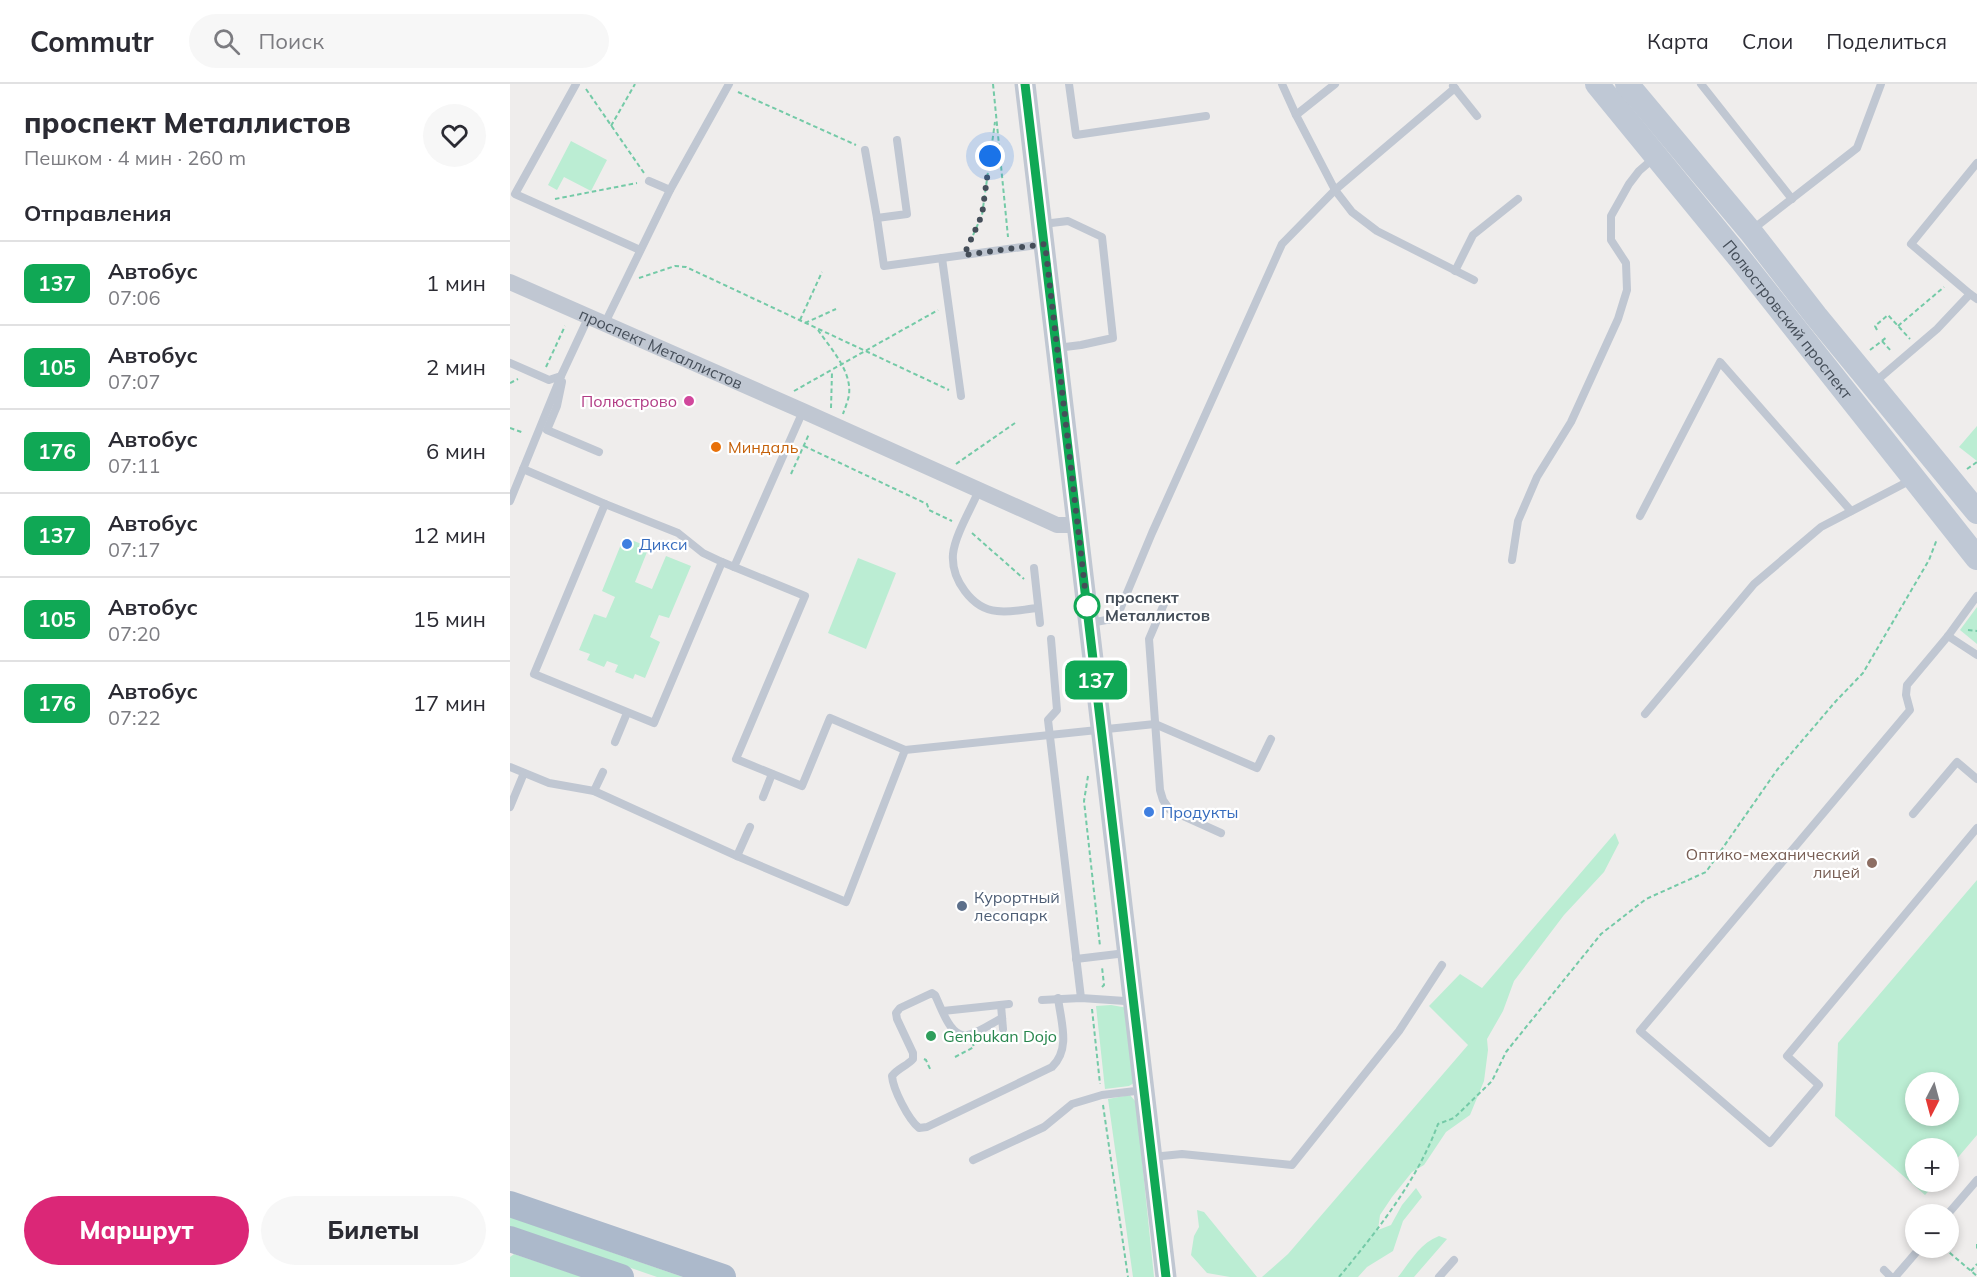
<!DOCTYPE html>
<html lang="ru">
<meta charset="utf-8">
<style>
:root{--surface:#fff;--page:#f7f7f7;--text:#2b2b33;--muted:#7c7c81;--line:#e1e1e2;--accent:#db2777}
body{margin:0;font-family:Mulish,sans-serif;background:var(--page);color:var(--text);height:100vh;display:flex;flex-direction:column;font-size:22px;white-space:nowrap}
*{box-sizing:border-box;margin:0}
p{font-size:20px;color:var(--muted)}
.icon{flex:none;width:33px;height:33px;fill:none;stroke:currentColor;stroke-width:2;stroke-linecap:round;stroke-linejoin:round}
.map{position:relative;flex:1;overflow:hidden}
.sheet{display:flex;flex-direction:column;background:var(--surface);width:510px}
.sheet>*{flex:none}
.badge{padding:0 12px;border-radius:9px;font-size:21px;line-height:39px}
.needle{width:39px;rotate:186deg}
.fabs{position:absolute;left:1395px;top:988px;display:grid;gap:12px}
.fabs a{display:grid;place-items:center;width:54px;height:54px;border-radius:50%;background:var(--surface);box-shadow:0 3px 9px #0003;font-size:30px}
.you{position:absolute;width:30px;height:30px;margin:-15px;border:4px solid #fff;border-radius:50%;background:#1a73e8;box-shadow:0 0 0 9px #1a73e833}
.map>.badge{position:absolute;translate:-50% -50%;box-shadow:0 0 0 3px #fff}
h2{padding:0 24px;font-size:22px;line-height:54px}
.round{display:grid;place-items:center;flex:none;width:63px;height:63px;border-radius:32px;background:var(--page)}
.summary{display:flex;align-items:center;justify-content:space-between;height:102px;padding:0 24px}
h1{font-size:28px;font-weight:800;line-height:45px}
.button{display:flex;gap:12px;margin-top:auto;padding:12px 24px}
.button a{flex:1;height:69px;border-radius:36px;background:var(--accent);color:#fff;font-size:24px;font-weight:800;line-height:69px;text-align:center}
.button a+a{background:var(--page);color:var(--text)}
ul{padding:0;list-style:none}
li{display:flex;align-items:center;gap:18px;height:84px;padding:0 24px;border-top:2px solid var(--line)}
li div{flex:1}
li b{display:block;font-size:22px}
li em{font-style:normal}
li .badge{min-width:66px;font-weight:700;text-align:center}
header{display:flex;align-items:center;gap:36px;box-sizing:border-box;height:84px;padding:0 30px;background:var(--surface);border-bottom:2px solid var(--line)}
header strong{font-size:28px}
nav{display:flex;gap:33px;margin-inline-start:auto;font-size:21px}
.search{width:420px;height:54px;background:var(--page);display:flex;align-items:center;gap:15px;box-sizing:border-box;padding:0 21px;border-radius:33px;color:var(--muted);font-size:22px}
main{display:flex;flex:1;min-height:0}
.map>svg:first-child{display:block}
</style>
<header>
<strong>Commutr</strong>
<div class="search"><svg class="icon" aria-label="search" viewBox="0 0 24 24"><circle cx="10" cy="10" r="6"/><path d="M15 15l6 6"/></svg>Поиск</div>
<nav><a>Карта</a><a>Слои</a><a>Поделиться</a></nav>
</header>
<main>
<section class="sheet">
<div class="summary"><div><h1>проспект Металлистов</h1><p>Пешком · 4 мин · 260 m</p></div><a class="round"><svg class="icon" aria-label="heart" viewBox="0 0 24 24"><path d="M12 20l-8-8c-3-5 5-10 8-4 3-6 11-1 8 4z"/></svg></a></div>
<h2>Отправления</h2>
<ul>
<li><span class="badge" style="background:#10a855;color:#fff">137</span><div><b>Автобус</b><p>07:06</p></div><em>1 мин</em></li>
<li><span class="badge" style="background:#10a855;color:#fff">105</span><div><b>Автобус</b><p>07:07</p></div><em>2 мин</em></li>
<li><span class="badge" style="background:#10a855;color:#fff">176</span><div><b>Автобус</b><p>07:11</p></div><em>6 мин</em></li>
<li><span class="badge" style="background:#10a855;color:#fff">137</span><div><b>Автобус</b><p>07:17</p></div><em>12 мин</em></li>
<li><span class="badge" style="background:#10a855;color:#fff">105</span><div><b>Автобус</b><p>07:20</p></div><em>15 мин</em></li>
<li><span class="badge" style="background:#10a855;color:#fff">176</span><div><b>Автобус</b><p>07:22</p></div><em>17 мин</em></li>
</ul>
<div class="button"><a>Маршрут</a><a>Билеты</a></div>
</section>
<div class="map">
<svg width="1467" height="1193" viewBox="0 0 1467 1193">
<rect width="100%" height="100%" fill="#efedec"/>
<g fill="#bbedd3" fill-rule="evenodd">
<polygon points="61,57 97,76 81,107 54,93 47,106 38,101"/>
<polygon points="1467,342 1467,377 1449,363"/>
<polygon points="114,453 139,463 125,498 142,505 156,472 181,482 159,534 149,531 140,553 150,558 135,594 125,590 123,595 105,588 108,581 97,577 94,583 77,576 80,570 69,566 84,530 96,534 105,513 92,507"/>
<polygon points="348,474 386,489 356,565 318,549"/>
<polygon points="1467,523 1467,560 1450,546"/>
<polygon points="1105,749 1109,759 1094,788 1054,831 1004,897 993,927 977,955 978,966 974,997 960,1031 936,1048 914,1081 902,1088 882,1113 870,1131 868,1146 881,1141 892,1121 906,1104 912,1113 893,1137 883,1167 857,1183 848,1193 752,1193 778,1170 958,961 919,922 950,890 972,904"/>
<path d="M 1467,796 L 1467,1051 L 1439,1084 L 1438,1065 L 1406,1065 L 1406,1098 L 1427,1098 L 1415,1111 L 1325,1032 L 1328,959 ZM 1406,999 L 1438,999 L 1438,1032 L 1406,1032 Z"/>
<polygon points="601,921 618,924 624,999 619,1002 595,1005 586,922"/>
<polygon points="620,1011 626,1018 644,1193 623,1193 598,1015"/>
<polygon points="687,1126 694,1128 747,1193 720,1193 697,1189 681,1171 684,1152 689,1143"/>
<polygon points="0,1133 173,1193 147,1193 0,1142"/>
<path d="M 929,1152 L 937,1155 L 904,1193 L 888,1193 C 901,1177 909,1160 929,1152 Z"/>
<polygon points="4,1170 73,1193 0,1193 0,1173"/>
</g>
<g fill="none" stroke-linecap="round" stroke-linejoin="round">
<g stroke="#74caa7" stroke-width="2" stroke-dasharray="4.5 3" stroke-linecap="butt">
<polyline points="483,0 498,153"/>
<polyline points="76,5 134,89"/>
<polyline points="228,8 346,61"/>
<polyline points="101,42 125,0"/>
<polyline points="45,115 127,99"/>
<polyline points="460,158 472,131 485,38"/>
<polyline points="129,194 165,182 176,183 439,306"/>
<polyline points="290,236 312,188"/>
<polyline points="295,239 326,225"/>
<polyline points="1388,242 1434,203"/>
<path d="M 308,246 C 321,265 342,287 339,311 C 338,317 335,324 333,330"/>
<polyline points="1367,246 1365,242 1378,231 1400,255"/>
<polyline points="1372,257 1382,268"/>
<polyline points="1360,266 1377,253"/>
<polyline points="36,283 55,242"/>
<polyline points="0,299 8,295"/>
<polyline points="284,307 428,226"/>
<polyline points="321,324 322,288"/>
<polyline points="0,344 14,349"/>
<polyline points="294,362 417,420 419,426 442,437"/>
<polyline points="446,380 505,339"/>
<polyline points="1457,385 1467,378"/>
<polyline points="281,390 299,350"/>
<polyline points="462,449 514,495"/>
<polyline points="1458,546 1467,547"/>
<polyline points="578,692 574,717 590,862"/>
<polyline points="592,903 594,901 592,883"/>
<polyline points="582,925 590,1000"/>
<polyline points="445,973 464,963 463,960"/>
<polyline points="414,975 416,976 421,987"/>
<polyline points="593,1021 618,1193"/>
<polyline points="1467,1160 1467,1166"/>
<polyline points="1434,1164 1467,1192"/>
<polyline points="1461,1187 1467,1180"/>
<path d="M 829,1193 C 867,1147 907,1097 928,1040 L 944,1034 L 982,997 L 996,968 L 1091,850 L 1136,815 L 1196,788 L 1267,686 L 1326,617 L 1353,589 L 1419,476 L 1427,455"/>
</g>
<g stroke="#c0c7d2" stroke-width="8">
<polyline points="66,0 5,110 130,166"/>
<polyline points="559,0 566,51 696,32"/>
<polyline points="772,0 786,31 825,106 842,128 867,147 964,196"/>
<polyline points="1191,0 1282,115"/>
<polyline points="943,2 967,32"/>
<polyline points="786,31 825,0"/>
<polyline points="387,56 397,130 367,134 374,182 534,160"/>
<polyline points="355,66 367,134"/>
<polyline points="139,97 160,106"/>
<polyline points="533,140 558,137 592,153 603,254 571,261 547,264"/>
<polyline points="1243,145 1347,64 1371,0"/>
<polyline points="432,174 451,312"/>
<polyline points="945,187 963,151 1008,115"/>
<polyline points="1460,210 1401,160 1467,79"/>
<polyline points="95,239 160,106 219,0"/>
<polyline points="0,279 39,296 51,292 79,232"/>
<polyline points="52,298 47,322 37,346 89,368"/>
<polyline points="1365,298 1427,245 1460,210 1467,215"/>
<polyline points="13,385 95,420 24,590 144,639 212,478 295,512 226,675 292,702 320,634 395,666"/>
<path d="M 469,406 C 461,425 445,451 443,470 C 441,495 462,525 487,527 C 500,529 515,525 528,524"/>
<polyline points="0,417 51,292"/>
<polyline points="95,420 168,449 193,469 212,478"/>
<polyline points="1130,432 1210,278 1341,427"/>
<polyline points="1002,476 1008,437 1027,393 1061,338 1108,235 1117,206 1116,179 1101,156 1101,132 1119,100 1129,87 1144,74"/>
<polyline points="224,483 293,327"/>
<polyline points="524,484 530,539"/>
<polyline points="1467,512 1438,552 1397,601 1396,611 1400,626 1130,947 1260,1059 1309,1001 1277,972 1467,744"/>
<polyline points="657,513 639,555 650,706 653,716 660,726 711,749"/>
<polyline points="580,539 602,535 609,528 642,449 772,160 825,106 945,4"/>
<polyline points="1438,552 1467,571"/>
<polyline points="541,555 547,626 538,636 571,914"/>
<polyline points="1135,630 1244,500 1311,443 1401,396"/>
<polyline points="105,658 117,629"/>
<polyline points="0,683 39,699 84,707 227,772 336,818 395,666 645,640 747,684 761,655"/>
<polyline points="84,707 93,688"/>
<polyline points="253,713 262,690"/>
<polyline points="0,723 14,689"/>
<polyline points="1403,730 1447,678 1467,695"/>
<polyline points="227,772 240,743"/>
<polyline points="566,875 616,869"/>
<polyline points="532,916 571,914 615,917 623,916"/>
<polyline points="491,921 493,945"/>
<polyline points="433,927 499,920"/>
<path d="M 492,934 C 482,939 470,948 458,951 C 441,956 431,923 425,911 L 422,909 L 390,924 L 386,929 L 387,935 L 403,969 L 403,975 C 397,982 388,984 382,992 C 383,1005 398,1035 409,1044 L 417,1043 L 542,983 C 561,965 551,938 548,914"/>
<polyline points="642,1073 672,1070 782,1081 889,947 932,881"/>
<polyline points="463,1076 534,1043 562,1020 592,1011 634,1006"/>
<polyline points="1437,1131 1467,1096"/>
<polyline points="1374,1186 1381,1193"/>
<polyline points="929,1193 944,1176"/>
<polyline points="1385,1193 1410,1164"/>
</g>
<path stroke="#c0c7d2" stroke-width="16" id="s1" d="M 0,198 L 293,327 L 536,436 L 547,441 L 568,441"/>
<polyline stroke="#c0c7d2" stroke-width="21" points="515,0 656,1193"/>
<g stroke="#bfc8d5" stroke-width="24">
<path id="s2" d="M 1087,0 L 1231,176 L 1467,474"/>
<polyline points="1117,0 1240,147 1306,232 1467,428"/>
</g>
<g stroke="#acb9cb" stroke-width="26">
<polyline points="0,1120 213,1193"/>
<polyline points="0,1155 111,1193"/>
</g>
</g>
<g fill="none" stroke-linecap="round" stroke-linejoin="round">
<g stroke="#fff" stroke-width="14">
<polyline id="line" points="515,0 656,1193"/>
</g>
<use href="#line" stroke="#10a855" stroke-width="9"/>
<polyline stroke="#454e59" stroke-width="6" stroke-dasharray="0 10.8" points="480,72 472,131 454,171 535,160 577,522"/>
</g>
<circle fill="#d1479c" stroke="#fff" stroke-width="2" cx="179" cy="317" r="6"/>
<circle fill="#e8710a" stroke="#fff" stroke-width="2" cx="206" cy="363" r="6"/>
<g fill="#3f7fe0" stroke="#fff" stroke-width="2">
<circle cx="117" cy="460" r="6"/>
<circle cx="639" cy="728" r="6"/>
</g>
<circle fill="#fff" stroke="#10a855" stroke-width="3" cx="577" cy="522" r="12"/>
<circle fill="#8d6e63" stroke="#fff" stroke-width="2" cx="1362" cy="779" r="6"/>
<circle fill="#5c6f8a" stroke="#fff" stroke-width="2" cx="452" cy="822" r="6"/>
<circle fill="#2e9e5b" stroke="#fff" stroke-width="2" cx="421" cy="952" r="6"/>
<g text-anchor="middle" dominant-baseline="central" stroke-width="4.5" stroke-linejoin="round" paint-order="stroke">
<g font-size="16" fill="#454e59" stroke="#fff">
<text stroke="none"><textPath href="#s2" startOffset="303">Полюстровский проспект</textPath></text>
<text stroke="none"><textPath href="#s1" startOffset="165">проспект Металлистов</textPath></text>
</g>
<g font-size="16" fill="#b23c85" stroke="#fff" text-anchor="end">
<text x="167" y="317">Полюстрово</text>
</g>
<g font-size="16" fill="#c56008" stroke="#fff" text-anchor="start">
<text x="218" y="363">Миндаль</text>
</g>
<g font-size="16" fill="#366cbe" stroke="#fff" text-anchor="start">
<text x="129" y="460">Дикси</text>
<text x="651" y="728">Продукты</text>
</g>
<g font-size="16" font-weight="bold" fill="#454e59" stroke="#fff" text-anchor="start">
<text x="595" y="513">проспект<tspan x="595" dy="18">Металлистов</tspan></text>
</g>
<g font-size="16" fill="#785e54" stroke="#fff" text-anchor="end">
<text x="1350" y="770">Оптико-механический<tspan x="1350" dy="18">лицей</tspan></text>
</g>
<g font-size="16" fill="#4e5e75" stroke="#fff" text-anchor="start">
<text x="464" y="813">Курортный<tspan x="464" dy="18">лесопарк</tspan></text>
</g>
<g font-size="16" fill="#27864d" stroke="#fff" text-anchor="start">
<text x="433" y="952">Genbukan Dojo</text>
</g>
</g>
</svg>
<div class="fabs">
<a><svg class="needle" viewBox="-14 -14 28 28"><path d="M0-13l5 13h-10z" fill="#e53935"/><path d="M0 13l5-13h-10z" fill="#7c7c81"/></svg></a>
<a>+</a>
<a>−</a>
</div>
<div class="you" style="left:480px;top:72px"></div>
<b class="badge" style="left:586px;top:596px;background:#10a855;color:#fff">137</b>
</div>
</main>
